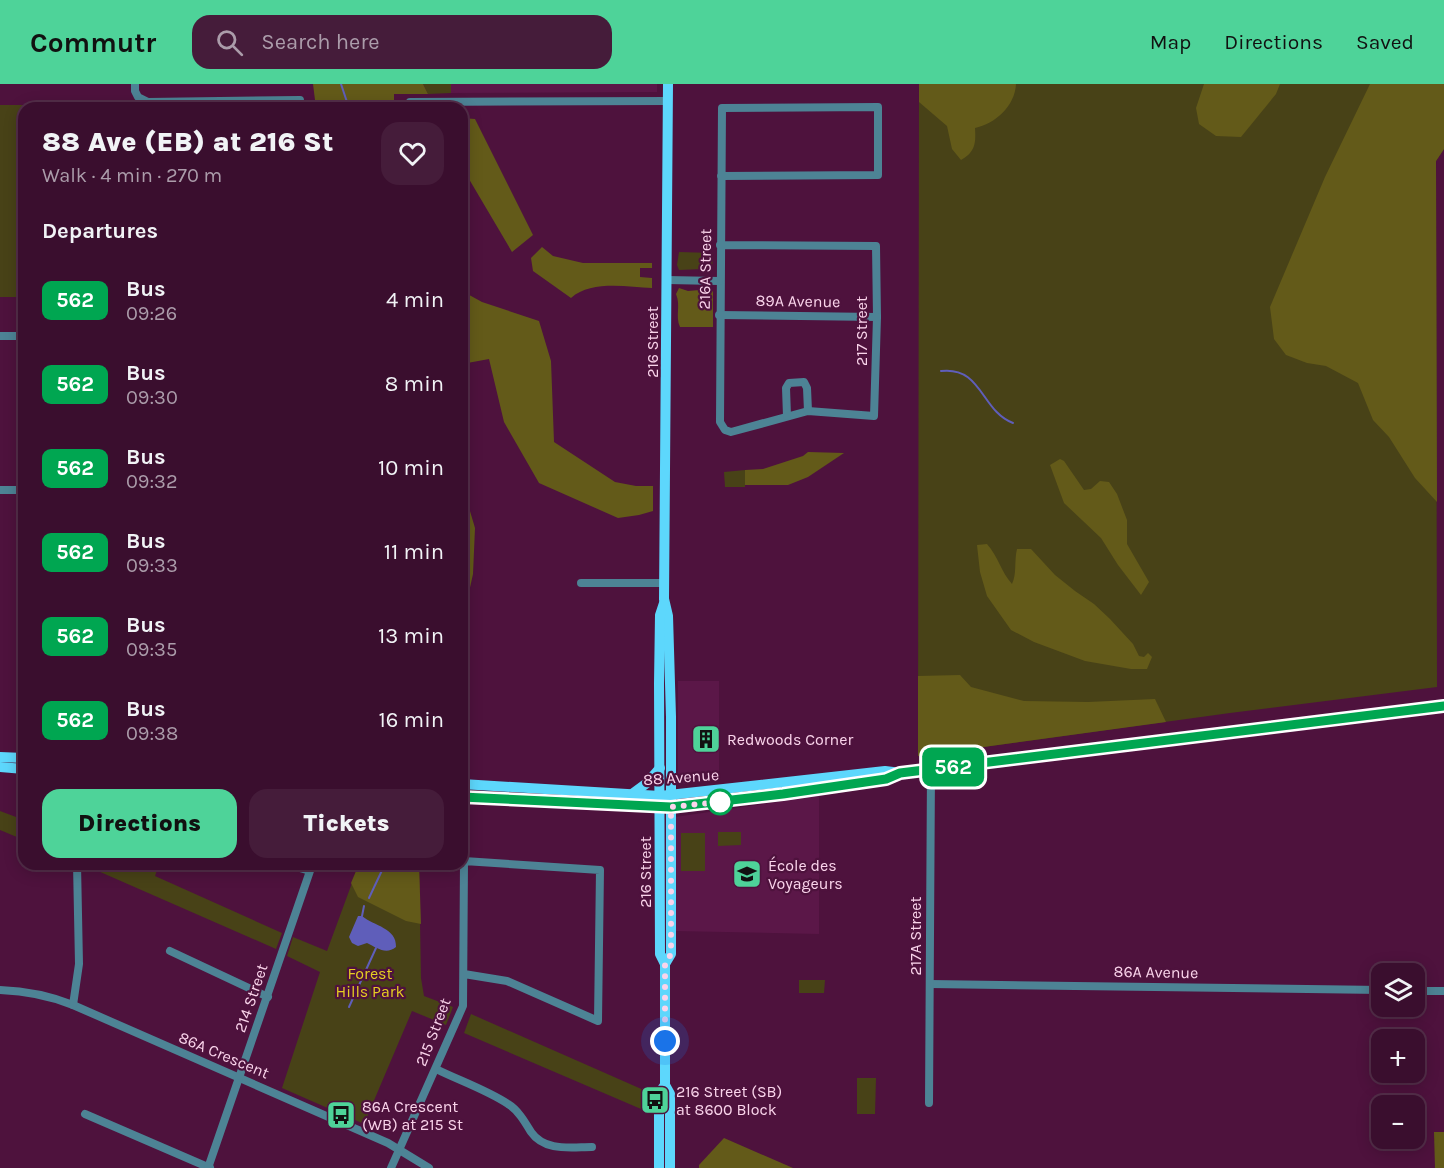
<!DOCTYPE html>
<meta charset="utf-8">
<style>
:root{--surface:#3a0e2e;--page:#451c3a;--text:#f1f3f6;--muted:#ab9caa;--line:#542e4a;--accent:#4ed399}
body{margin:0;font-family:Karla,sans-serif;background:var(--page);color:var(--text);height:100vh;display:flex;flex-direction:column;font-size:22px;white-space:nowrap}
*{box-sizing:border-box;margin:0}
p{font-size:20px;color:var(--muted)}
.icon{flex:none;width:33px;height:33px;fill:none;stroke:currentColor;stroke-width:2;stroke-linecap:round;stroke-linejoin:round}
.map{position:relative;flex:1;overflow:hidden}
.drawer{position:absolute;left:18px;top:18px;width:450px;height:768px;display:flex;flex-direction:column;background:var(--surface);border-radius:18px;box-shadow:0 3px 15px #0003,0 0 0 2px var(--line)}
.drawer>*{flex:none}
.badge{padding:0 12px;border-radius:9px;font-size:21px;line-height:39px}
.buttons{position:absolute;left:1371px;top:879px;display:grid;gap:12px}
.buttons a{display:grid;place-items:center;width:54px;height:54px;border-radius:12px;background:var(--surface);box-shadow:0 3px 15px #0003,0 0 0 2px var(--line);font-size:30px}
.you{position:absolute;width:30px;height:30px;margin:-15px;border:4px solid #fff;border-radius:50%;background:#1a73e8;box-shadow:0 0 0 9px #1a73e833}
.map>.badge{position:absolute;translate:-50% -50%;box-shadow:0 0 0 3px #fff}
h2{padding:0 24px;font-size:22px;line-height:54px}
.round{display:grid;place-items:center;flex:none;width:63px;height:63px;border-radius:18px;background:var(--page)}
.head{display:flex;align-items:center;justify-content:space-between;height:102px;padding:0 24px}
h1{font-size:28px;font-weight:800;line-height:45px}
.cta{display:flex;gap:12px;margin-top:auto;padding:12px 24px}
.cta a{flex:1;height:69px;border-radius:18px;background:var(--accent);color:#111;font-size:24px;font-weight:800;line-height:69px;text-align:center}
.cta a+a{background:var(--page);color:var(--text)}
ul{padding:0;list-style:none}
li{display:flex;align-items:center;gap:18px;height:84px;padding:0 24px}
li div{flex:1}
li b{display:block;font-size:22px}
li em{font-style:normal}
li .badge{min-width:66px;font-weight:700;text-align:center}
header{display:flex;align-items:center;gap:36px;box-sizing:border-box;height:84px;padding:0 30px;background:var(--accent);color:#111}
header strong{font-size:28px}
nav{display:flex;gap:33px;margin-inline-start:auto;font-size:21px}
.search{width:420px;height:54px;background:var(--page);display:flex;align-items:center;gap:15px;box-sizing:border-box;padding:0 21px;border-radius:18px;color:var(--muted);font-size:22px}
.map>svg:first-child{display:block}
</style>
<header>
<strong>Commutr</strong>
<div class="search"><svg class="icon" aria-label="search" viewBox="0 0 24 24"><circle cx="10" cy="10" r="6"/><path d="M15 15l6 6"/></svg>Search here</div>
<nav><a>Map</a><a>Directions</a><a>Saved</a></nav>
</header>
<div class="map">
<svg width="1444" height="1084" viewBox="0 0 1444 1084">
<rect width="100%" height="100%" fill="#4e123d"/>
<g fill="#5b1748">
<polygon points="451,0 657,0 657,8 451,9"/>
<polygon points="678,597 719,597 719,696 684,700 678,693"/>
<polygon points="819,712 819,850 674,847 675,733"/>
</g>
<g fill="#484217">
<polygon points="423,0 451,0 451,9 428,10"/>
<polygon points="919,0 1444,0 1444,65 1436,77 1437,603 1230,629 918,672"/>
<polygon points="0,21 125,21 135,24 24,24 24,213 0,213"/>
<polygon points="679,168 713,169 712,185 709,187 702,185 679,186 677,181"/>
<polygon points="745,386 745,403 725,403 724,388"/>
<polygon points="0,727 24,736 24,756 0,746"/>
<polygon points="718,748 741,748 741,761 718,762"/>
<rect x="681" y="749" width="24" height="38"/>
<polygon points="82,780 159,780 155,792 282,849 276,865"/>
<polygon points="359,780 419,780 421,894 424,912 453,923 446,941 412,927 364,1040 282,1004 320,888 287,872 293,853 327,867"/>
<polygon points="799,896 825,896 824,909 799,909"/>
<polygon points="471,930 655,1011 655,1031 464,949"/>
<polygon points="857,994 876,994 875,1030 857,1030"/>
</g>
<g fill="#635a19">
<polygon points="313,0 423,0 428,10 394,10 394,24 316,24"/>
<path d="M 919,0 L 1016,0 C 1015,22 995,40 975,44 C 976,60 975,68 961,76 L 952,65 L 947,42 L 919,18 Z"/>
<polygon points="1204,0 1280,0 1276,10 1241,53 1216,52 1199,40 1196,24"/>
<polygon points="1370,0 1444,0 1444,65 1436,77 1437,418 1415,394 1389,353 1373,336 1358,299 1326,282 1307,279 1286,271 1274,255 1270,223 1325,93"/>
<polygon points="462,34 475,35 533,151 512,168 466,90 462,89"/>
<path d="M 542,163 L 553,172 L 583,179 L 652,179 L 652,184 L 640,184 L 640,193 L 652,194 L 652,204 C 627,203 591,196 571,214 L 533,187 L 531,174 Z"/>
<path d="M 679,204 L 688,207 L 711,205 L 713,208 L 713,243 L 680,243 C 675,232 681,221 676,210 Z"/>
<polygon points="462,207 482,218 539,237 551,277 554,358 615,398 636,402 653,402 653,427 639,431 618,434 539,399 504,338 489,275 462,280"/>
<polygon points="808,368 844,369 808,393 788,401 745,401 745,386 763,385 803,372"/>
<polygon points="1060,375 1064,377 1084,406 1091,405 1100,397 1109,398 1117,410 1127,436 1127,460 1149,498 1141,511 1118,481 1101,454 1064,419 1050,381"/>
<polygon points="462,400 475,444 473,490 463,535 464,575 462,576"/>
<path d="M 987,460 C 998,472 1001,488 1012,500 C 1017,490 1014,477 1017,465 L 1031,465 L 1055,491 L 1075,507 L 1094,520 L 1110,535 L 1133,560 L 1139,572 L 1144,573 L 1148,569 L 1152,573 L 1147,585 L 1131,585 L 1085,577 L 1034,558 L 1011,546 L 987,512 L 980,488 L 977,461 Z"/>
<polygon points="960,591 971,603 1024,617 1088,618 1155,615 1166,638 918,672 918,592"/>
<polygon points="359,780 419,780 421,840 406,837 358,813 351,799"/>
<polygon points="1434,1048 1444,1048 1444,1084 1435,1084"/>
<polygon points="724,1054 793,1084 699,1084 699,1081"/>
</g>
<path fill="#5f5eba" d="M 358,832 L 362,832 C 374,842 397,844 396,863 C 386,871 377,864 367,859 L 358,862 L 352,859 L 349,853 Z"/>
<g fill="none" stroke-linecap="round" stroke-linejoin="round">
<g stroke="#5f5eba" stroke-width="2">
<polyline points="341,0 349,24"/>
<path d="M 941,287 C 982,282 981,327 1013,339"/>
<polyline points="369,814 385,780"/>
<polyline points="362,832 364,822"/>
<polyline points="349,923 376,864"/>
</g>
<g stroke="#4d8395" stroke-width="8">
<polyline points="135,0 135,7 138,13 148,18 300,16"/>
<polyline points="410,18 668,17"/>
<polyline points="720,161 876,162 877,233 874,332 808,327 731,348 725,346 720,338 722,24 878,23 878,91 721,92"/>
<polyline points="667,196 719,197"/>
<polyline points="719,231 877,233"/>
<polyline points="0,252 24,252"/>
<polyline points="787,332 786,304 789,299 804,298 807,304 808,327"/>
<polyline points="0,406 24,406"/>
<polyline points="581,499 664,499"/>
<polyline points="170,867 268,913"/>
<polyline points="930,900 1382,906"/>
<path d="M 0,906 C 27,907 48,911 73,921 L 388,1059 L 429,1084"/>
<polyline points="1414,907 1444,907"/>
<polyline points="73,921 79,880 77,780"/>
<path d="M 436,985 C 458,996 487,1006 508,1020 C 518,1026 525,1038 531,1048 C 545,1068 571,1063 592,1063"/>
<polyline points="929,1019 931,686"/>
<polyline points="85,1030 210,1084"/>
<polyline points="208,1084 310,787 286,780"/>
<polyline points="391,1084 463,922 464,777 600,786 598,937 507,897 464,890"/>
</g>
<g stroke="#5dd7fc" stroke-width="10">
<polyline points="668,0 664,515 668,532 671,633 671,870 665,880 665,1001 670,1010 670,1084"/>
<polyline points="664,519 660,531 659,599 660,870 665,880"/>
<polyline points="0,673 24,674"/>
<polyline points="0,683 24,685"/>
<polyline points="462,700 660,712 885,687 901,689 931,686 1444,622"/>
<polyline points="632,710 647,699 660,684"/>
<polyline points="462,713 671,723 783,710 886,695 900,689"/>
<polyline points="659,1084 659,1009 665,1001"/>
</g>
</g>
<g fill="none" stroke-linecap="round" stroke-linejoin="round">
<g stroke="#fff" stroke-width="14">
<polyline id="line" points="462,713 671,723 783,710 886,695 900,689 1444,622"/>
</g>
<use href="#line" stroke="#00a651" stroke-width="9"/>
<polyline stroke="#fad4eb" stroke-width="6" stroke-dasharray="0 10.8" points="665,957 665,880 671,870 671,723 720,718"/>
</g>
<defs>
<g id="building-square" transform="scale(1.5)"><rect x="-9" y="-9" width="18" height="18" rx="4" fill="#4ed399" stroke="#4e123d"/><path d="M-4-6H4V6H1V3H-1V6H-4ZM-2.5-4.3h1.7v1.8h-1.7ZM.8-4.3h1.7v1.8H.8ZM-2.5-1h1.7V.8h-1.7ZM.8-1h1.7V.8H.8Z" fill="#111"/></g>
<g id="school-square" transform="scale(1.5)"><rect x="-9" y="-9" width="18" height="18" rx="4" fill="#4ed399" stroke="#4e123d"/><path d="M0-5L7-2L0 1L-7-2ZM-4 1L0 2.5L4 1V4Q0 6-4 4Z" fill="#111"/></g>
<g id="bus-square" transform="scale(1.5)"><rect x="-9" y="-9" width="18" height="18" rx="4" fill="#4ed399" stroke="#4e123d"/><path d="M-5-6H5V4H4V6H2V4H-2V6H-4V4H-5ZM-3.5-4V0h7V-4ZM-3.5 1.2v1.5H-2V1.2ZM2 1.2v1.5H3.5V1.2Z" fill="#111"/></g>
</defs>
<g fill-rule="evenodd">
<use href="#building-square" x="706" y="655"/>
<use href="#school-square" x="747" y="790"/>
<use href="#bus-square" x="655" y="1016"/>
<use href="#bus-square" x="341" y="1031"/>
</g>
<circle fill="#fff" stroke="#00a651" stroke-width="3" cx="720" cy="718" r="12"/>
<g text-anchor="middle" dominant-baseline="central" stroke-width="4.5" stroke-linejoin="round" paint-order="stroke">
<g font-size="16" fill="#fad4eb" stroke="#4e123d">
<text transform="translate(705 185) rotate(-89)">216A Street</text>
<text transform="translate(798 217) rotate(1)">89A Avenue</text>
<text transform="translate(861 247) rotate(-90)">217 Street</text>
<text transform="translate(652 258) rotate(-90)">216 Street</text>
<text transform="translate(681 693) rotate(-4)">88 Avenue</text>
<text transform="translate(645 788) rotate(-90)">216 Street</text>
<text transform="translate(915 852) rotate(-90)">217A Street</text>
<text transform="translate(1156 888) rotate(1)">86A Avenue</text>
<text transform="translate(251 914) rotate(-71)">214 Street</text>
<text transform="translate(433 948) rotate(-69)">215 Street</text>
<text transform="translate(224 971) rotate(23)">86A Crescent</text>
</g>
<g font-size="16" fill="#fad4eb" stroke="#4e123d" text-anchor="start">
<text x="727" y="655">Redwoods Corner</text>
<text x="768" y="781">École des<tspan x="768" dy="18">Voyageurs</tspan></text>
<text x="676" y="1007">216 Street (SB)<tspan x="676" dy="18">at 8600 Block</tspan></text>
<text x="362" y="1022">86A Crescent<tspan x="362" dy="18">(WB) at 215 St</tspan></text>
</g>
<g font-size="16" fill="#e5cf22" stroke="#4e123d">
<text x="370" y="889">Forest<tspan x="370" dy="18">Hills Park</tspan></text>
</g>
</g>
</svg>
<div class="buttons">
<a><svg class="icon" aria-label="layers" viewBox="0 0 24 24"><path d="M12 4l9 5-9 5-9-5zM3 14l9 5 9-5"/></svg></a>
<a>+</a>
<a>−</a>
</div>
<div class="you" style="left:665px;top:957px"></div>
<b class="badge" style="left:953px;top:683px;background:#00a651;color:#fff">562</b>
<section class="drawer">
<div class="head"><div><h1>88 Ave (EB) at 216 St</h1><p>Walk · 4 min · 270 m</p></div><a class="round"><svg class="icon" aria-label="heart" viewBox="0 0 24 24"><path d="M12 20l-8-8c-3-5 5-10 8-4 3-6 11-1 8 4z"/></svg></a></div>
<h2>Departures</h2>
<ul>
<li><span class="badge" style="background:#00a651;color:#fff">562</span><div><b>Bus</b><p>09:26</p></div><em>4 min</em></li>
<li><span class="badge" style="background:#00a651;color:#fff">562</span><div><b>Bus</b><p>09:30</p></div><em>8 min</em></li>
<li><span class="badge" style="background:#00a651;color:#fff">562</span><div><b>Bus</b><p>09:32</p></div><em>10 min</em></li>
<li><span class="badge" style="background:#00a651;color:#fff">562</span><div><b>Bus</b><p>09:33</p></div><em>11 min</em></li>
<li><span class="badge" style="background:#00a651;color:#fff">562</span><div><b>Bus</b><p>09:35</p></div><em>13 min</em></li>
<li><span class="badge" style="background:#00a651;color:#fff">562</span><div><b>Bus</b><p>09:38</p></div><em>16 min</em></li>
</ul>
<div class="cta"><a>Directions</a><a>Tickets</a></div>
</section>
</div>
